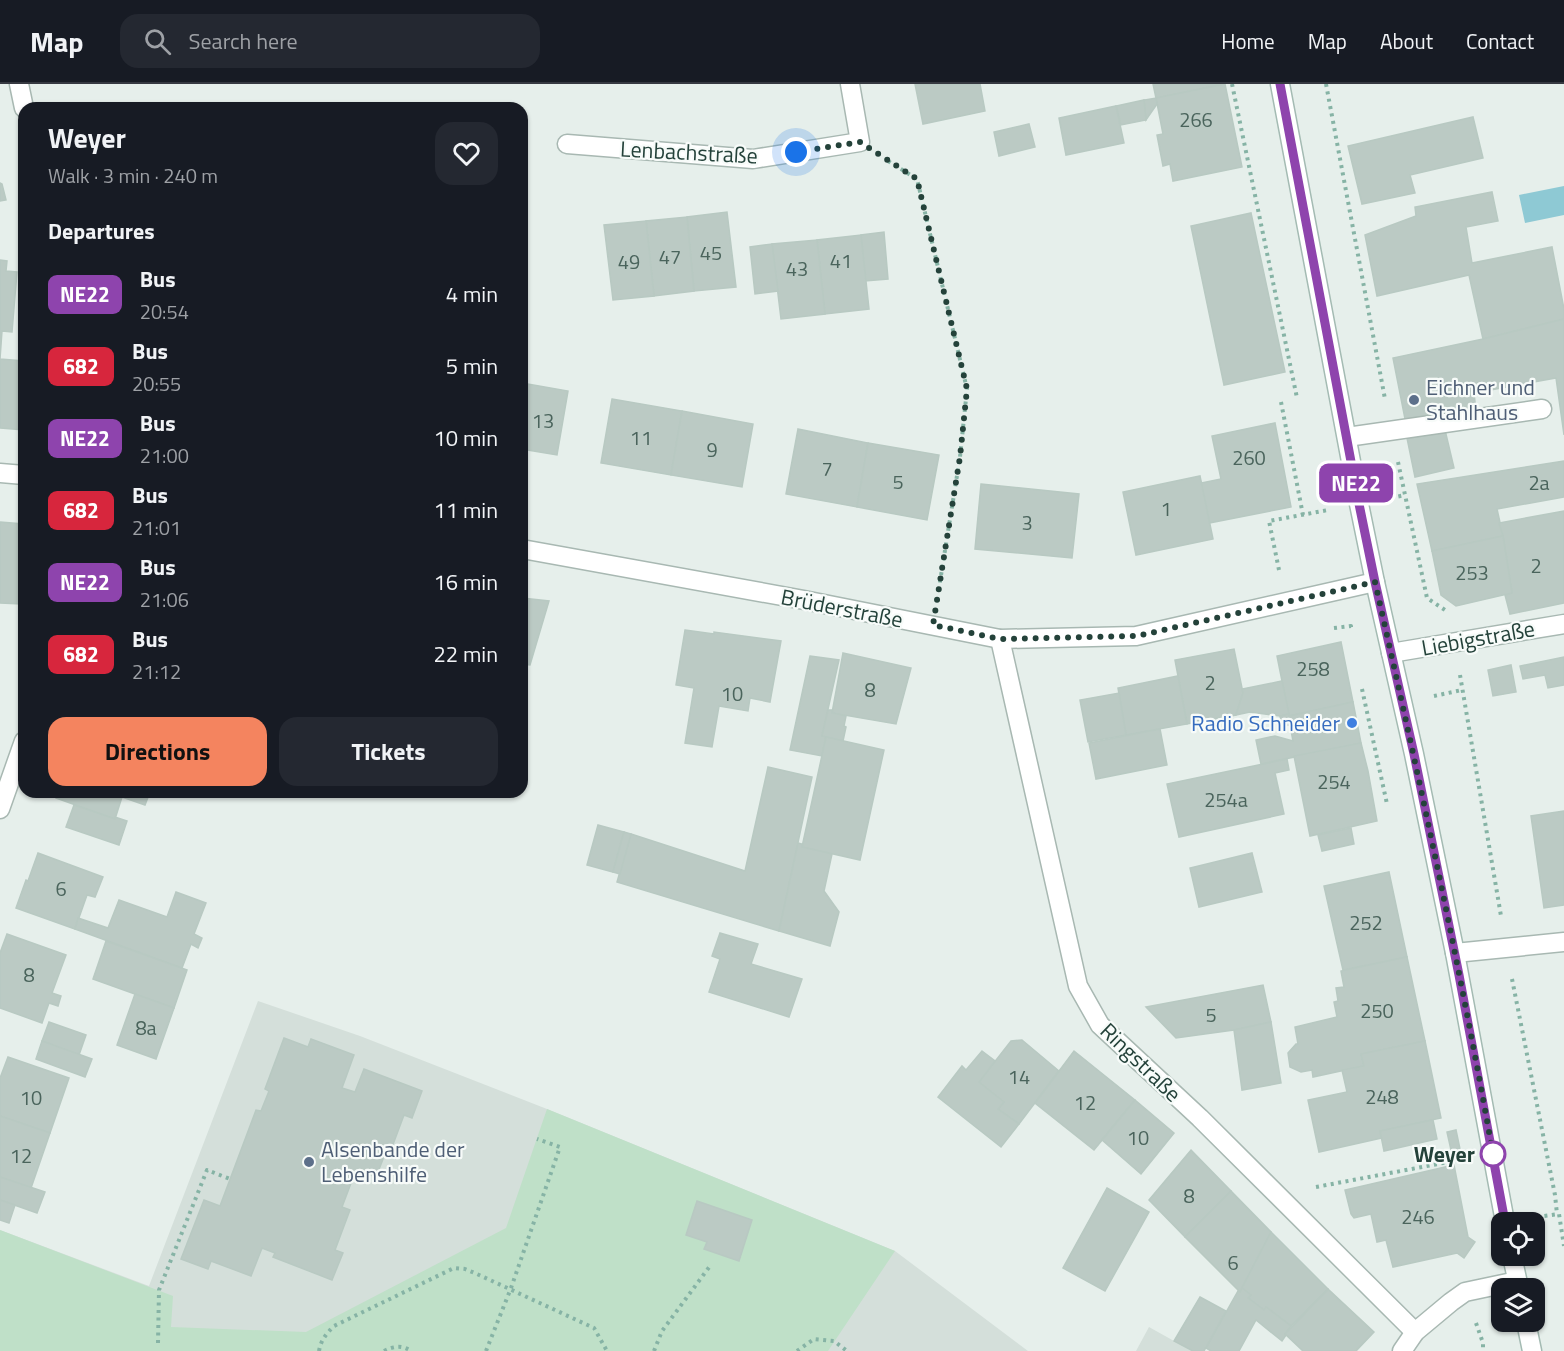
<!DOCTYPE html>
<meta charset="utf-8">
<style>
:root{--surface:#171b24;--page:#242831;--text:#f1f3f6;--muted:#9ea1a6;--line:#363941;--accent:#f4845f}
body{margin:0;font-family:"Titillium Web",sans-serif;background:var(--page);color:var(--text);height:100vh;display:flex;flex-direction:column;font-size:22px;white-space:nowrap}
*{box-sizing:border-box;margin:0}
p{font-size:20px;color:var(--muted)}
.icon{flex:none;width:33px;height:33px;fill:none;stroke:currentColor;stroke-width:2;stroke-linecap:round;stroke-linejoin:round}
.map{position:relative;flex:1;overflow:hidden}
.details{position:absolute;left:18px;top:18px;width:510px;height:696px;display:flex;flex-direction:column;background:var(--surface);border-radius:18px;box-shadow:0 2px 4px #0004}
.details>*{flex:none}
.badge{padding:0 12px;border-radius:9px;font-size:21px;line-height:39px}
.controls{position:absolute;left:1491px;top:1128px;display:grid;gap:12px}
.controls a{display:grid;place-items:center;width:54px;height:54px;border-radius:12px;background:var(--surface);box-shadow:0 2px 4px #0004;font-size:30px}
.you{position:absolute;width:30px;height:30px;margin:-15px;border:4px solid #fff;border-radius:50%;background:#1a73e8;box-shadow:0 0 0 9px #1a73e833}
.map>.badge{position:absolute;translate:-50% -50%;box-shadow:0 0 0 3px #fff}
h2{padding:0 30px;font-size:22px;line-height:54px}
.round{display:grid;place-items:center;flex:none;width:63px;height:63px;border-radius:18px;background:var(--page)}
.overview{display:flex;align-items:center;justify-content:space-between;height:102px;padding:0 30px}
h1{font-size:28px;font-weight:700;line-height:45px}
.button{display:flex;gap:12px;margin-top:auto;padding:12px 30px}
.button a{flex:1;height:69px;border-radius:18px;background:var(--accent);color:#111;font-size:24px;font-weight:700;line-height:69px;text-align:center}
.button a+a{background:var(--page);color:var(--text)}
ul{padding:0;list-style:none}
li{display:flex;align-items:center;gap:18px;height:72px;padding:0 30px}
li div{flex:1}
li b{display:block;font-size:22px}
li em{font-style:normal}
li .badge{min-width:66px;font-weight:700;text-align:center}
header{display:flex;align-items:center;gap:36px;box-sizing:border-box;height:84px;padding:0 30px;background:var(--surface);border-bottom:2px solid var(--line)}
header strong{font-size:28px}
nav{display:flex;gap:33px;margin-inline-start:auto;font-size:21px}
.search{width:420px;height:54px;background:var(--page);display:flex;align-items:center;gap:15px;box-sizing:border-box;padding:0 21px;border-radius:18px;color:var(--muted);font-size:22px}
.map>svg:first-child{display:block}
</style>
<header>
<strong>Map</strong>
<div class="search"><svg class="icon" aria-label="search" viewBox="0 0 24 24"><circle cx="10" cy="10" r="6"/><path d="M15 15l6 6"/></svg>Search here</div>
<nav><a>Home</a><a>Map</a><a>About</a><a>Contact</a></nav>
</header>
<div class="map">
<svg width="1564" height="1267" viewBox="0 0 1564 1267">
<rect width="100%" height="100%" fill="#e6efeb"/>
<g fill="#d4dfda">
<polygon points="258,917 360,952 547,1025 895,1167 1028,1267 0,1267 0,1146 149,1202"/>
<polygon points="1149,1243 1174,1257 1193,1267 1136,1267"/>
</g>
<polygon fill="#bfe0c8" points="547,1025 895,1167 828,1267 0,1267 0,1146 173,1212 171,1243 306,1248 506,1144"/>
<polygon fill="#8ec9d4" points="1564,102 1564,131 1525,139 1519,111"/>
<g fill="#bbcac4" stroke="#b8c9c2" stroke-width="1.5">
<polygon points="915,0 980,0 985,27 923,40"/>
<polygon points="1153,0 1224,0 1156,14"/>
<polygon points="1225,0 1242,83 1173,97 1170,80 1163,82 1157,51 1163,50 1156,14"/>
<polygon points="1156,14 1157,20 1146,36 1144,16"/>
<polygon points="1144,16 1146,36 1121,41 1116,22"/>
<polygon points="1116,22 1124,59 1066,71 1059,34"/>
<polygon points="1473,33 1483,74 1410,91 1415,109 1362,120 1348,62"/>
<polygon points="1029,40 1035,63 999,72 994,48"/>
<polygon points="0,99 2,100 6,116 0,117"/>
<polygon points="1492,108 1498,137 1466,143 1472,179 1552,163 1564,225 1564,235 1483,255 1469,191 1377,212 1365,151 1416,132 1415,123"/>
<polygon points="727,128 736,203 694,207 687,133"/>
<polygon points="1251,129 1285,288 1224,301 1191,142"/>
<polygon points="687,133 694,207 654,212 646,137"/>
<polygon points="646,137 654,212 613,216 604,141"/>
<polygon points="884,148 888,195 865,197 861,151"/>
<polygon points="861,151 869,225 825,230 817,156"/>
<polygon points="817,156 825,230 781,235 772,160"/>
<polygon points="772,160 778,207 755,210 750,163"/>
<polygon points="0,176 7,177 6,187 17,188 12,248 2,247 0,275 24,277 24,346 0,344"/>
<polygon points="1564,235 1564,351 1556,294 1474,309 1476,327 1406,340 1393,274 1483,255"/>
<polygon points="522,299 568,307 557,371 522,365"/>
<polygon points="612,315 682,327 671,391 601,379"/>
<polygon points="682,327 753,340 742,403 671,391"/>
<polygon points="1275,339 1291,423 1209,439 1201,399 1221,395 1212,352"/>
<polygon points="798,345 868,359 857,423 786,410"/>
<polygon points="1445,346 1454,384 1415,393 1407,354"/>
<polygon points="868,359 939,371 927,436 857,423"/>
<polygon points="1564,377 1564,413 1497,425 1503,452 1432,467 1417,400"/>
<polygon points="1200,392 1213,455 1136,471 1123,408"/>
<polygon points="981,400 1079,410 1072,474 975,465"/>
<polygon points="1564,427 1564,519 1510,530 1505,511 1512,509 1503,452 1499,439"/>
<polygon points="0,438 24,440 24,478 21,520 0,519"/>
<polygon points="1503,452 1512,509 1456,522 1441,511 1432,467"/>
<polygon points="522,514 549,517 530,581 522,580"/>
<polygon points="685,546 714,550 714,548 781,557 770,618 750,614 748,627 719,622 712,663 685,659 694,604 676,601"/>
<polygon points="1341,558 1353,618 1289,632 1277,572"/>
<polygon points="1234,565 1243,609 1236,631 1187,640 1175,576"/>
<polygon points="843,569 911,584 896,640 832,629"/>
<polygon points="810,572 839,576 822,652 826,653 822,672 790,666"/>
<polygon points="1564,573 1564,601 1548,604 1545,591 1523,595 1520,582"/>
<polygon points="1511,581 1516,608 1493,612 1488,586"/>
<polygon points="1178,592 1187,640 1126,651 1118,604"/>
<polygon points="1282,597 1289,630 1280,632 1250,628 1236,631 1243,609 1242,605"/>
<polygon points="1119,609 1126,651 1088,658 1080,616"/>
<polygon points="1353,618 1361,659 1261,680 1256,656 1275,652 1293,657 1290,641 1282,642 1280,632 1289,630 1289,632"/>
<polygon points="828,626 832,626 832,629 846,632 844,642 846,643 843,657 822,652"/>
<polygon points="1160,645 1167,681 1096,695 1089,659"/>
<polygon points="826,653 884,666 860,776 802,763"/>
<polygon points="1361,659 1368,687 1377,737 1310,752 1294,672"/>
<polygon points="1287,675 1289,686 1275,689 1284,730 1179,753 1167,700"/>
<polygon points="768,683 812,693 779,847 617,798 631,750 745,787"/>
<polygon points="58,708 150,708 145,721 122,713 115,735 56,714"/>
<polygon points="74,721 115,735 115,733 127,737 119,761 66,743"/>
<polygon points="1564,727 1564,821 1544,824 1531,732"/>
<polygon points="598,741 624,748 613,788 587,781"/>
<polygon points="1351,744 1354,760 1322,767 1318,751"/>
<polygon points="624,748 631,750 620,790 613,788"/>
<polygon points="798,759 802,760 802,763 832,770 824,807 839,828 830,862 779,847"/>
<polygon points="38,769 103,793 95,813 87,811 75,845 16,824 26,796 28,797"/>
<polygon points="1252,769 1262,808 1199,823 1190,784"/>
<polygon points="1389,788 1407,873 1343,886 1324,802"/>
<polygon points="176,808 206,819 194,850 202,854 198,864 191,860 182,884 75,845 78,834 108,844 119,816 167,833"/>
<polygon points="720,849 758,860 751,880 802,895 789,933 709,908 720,875 712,872"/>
<polygon points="7,850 66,871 52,909 61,912 58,922 49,919 42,939 0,924 0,869"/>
<polygon points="106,857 187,886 174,924 93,895"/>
<polygon points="1407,873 1425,957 1361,970 1364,982 1313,993 1312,986 1301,988 1290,983 1288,969 1296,960 1298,960 1295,943 1337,933 1334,918 1338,917 1336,904 1344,903 1341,887"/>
<polygon points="1263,901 1271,938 1234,946 1176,954 1146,923"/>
<polygon points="135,910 174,924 156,975 117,961"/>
<polygon points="49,938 86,951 79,971 42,957"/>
<polygon points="1271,938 1281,999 1242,1006 1234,946"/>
<polygon points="284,954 308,963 311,955 354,971 342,1004 355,1008 364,985 422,1007 412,1034 404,1031 389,1071 385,1070 376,1093 356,1086 342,1123 350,1126 335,1166 343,1169 332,1196 273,1173 275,1169 262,1164 251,1192 211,1177 208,1185 181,1175 204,1116 220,1122 256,1026 261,1027 269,1007 265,1005"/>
<polygon points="1022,956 1059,987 1019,1040 998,1025 1004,1018 979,998 1011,957"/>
<polygon points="42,957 92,975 85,993 36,975"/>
<polygon points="1425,957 1441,1034 1380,1047 1382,1054 1319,1068 1308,1016 1347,1008 1342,986 1364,982 1361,970"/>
<polygon points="982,967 995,977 979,998 1004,1018 998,1025 1019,1040 1001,1063 938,1013 962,982 966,986"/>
<polygon points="1074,967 1135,1016 1094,1066 1035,1019"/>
<polygon points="8,973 69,994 50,1049 0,1032 0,994"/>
<polygon points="1135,1016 1174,1049 1141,1090 1102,1056"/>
<polygon points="0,1032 50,1049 31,1104 0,1093"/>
<polygon points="1433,1036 1437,1055 1384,1067 1380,1047"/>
<polygon points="1456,1046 1460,1065 1451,1066 1447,1048"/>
<polygon points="1191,1066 1231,1107 1185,1153 1149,1116"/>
<polygon points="1454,1081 1468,1153 1475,1158 1464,1174 1457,1169 1393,1183 1386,1156 1377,1158 1371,1130 1354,1134 1351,1130 1345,1106"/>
<polygon points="0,1093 45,1108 37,1129 0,1116"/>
<polygon points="1107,1104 1149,1128 1105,1207 1063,1184"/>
<polygon points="1231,1107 1271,1148 1240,1208 1185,1153"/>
<polygon points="0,1116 15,1121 9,1139 0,1136"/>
<polygon points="697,1117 752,1136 739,1177 704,1165 707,1158 686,1151"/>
<polygon points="1271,1148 1328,1205 1291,1242 1266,1223 1264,1226 1248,1214 1251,1211 1242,1204"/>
<polygon points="1242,1204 1251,1211 1248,1214 1264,1226 1266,1223 1291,1242 1285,1250 1286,1251 1282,1257 1256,1236 1239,1267 1211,1267 1206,1264 1238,1207 1240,1208"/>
<polygon points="1328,1205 1374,1248 1356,1267 1303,1267 1285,1250"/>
<polygon points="1200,1213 1226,1227 1204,1267 1193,1267 1174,1257"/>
</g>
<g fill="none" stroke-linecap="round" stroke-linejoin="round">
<g stroke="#a8b8b2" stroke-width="21">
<polyline id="service" points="1347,353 1542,325"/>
</g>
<g stroke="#a8b8b2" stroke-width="21">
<g id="minor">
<polyline points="19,0 24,24"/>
<polyline points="567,60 753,75 860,58 850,0"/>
<polyline points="0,389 24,391"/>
<polyline points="522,465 804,516 1000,555 1136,552 1375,498"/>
<polyline points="1000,555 1078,902 1100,941 1200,1034 1415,1248"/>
<polyline points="1391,569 1564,540"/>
<polyline points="0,725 24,657"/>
<polyline points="1455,869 1564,858"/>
<polyline points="1402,1267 1415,1248 1451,1218 1465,1208 1517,1197"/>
</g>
</g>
<g stroke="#a4bbb3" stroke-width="21">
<g id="secondary">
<polyline points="1280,0 1359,420 1375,498 1414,670 1455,869 1505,1138"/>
<polyline points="1512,1172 1519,1204"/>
<polyline points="1526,1238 1532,1267"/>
</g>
</g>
<g stroke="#86b3a5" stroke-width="4" stroke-dasharray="3 4.5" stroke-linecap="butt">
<polyline points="1232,0 1297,314"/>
<polyline points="1326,0 1385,315"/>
<polyline points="888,77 917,95 967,305 960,373 938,510"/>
<polyline points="1281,318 1303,431"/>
<polyline points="1398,378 1427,514 1445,526"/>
<polyline points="1391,414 1405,411"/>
<polyline points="1279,486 1269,437 1328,426"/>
<polyline points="1334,544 1351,542 1351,544"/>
<polyline points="1460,591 1501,832"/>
<polyline points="1362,605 1387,720"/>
<polyline points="1434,612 1462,606"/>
<polyline points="1512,895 1555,1111 1557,1130"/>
<polyline points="1316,1103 1459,1076"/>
<polyline points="1537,1133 1559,1130 1564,1162"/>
<polyline points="1476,1239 1483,1259 1483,1267"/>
<polyline points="158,1259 159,1206 207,1086 230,1095"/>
<path d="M 319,1267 C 321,1256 326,1250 334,1242 L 454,1184 L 465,1185 L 477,1190 L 594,1244 L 607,1267"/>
<path d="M 384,1267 C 394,1262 402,1261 411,1267"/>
<polyline points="486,1267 511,1204 560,1063 537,1055"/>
<polyline points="654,1267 662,1247 710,1182"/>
<polyline points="797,1267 814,1255 834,1257 847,1267"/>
</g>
<use href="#service" stroke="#fff" stroke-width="18"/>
<use href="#minor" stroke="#fff" stroke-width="18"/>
<use href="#secondary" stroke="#fff" stroke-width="18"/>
</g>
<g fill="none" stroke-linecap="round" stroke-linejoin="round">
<g stroke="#fff" stroke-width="14">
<polyline id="line" points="1280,0 1359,420 1375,498 1414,670 1459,891 1505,1138"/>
</g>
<use href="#line" stroke="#8e44ad" stroke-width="9"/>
<path stroke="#24423a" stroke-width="6" stroke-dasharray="0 10.8" d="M 796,68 L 860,58 L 917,95 L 967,305 L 960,373 L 933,541 L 1000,555 L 1137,552 L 1375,498 C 1418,688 1459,878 1493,1070"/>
</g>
<g fill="#5c6f8a" stroke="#f7fbf9" stroke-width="2">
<circle cx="1414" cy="316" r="6"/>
<circle cx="309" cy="1078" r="6"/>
</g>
<circle fill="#3f7fe0" stroke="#f7fbf9" stroke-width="2" cx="1352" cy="639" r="6"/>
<circle fill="#fff" stroke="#8e44ad" stroke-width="3" cx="1493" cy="1070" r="12"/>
<g text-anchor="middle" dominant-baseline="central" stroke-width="4.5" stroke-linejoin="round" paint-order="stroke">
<g font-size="20" fill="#4a645c">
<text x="1196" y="35">266</text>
<text x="711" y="168">45</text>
<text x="670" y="172">47</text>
<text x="841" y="176">41</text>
<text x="629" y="177">49</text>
<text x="797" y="184">43</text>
<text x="543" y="336">13</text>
<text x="641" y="353">11</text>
<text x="712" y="365">9</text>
<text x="1249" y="373">260</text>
<text x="827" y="384">7</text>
<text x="898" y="397">5</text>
<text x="1539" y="398">2a</text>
<text x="1166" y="424">1</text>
<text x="1027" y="438">3</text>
<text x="1536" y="481">2</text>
<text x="1472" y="488">253</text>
<text x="1313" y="584">258</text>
<text x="1210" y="598">2</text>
<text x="870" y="605">8</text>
<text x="732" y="609">10</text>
<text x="1334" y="697">254</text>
<text x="1226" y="715">254a</text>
<text x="61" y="804">6</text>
<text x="1366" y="838">252</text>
<text x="29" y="890">8</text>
<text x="1377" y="926">250</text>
<text x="1211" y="930">5</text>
<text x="146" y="943">8a</text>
<text x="1019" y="992">14</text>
<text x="1382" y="1012">248</text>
<text x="31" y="1013">10</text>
<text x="1085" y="1018">12</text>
<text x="1138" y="1053">10</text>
<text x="21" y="1071">12</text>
<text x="1189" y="1111">8</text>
<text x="1418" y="1132">246</text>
<text x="1233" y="1178">6</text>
</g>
<g font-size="22" fill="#24423a" stroke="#f7fbf9">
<text transform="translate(689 68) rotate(3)">Lenbachstraße</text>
<text transform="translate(842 524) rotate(11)">Brüderstraße</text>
<text transform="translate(1478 554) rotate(-10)">Liebigstraße</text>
<text transform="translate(1141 978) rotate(44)">Ringstraße</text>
</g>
<g font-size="22" fill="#4e5e75" stroke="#f7fbf9" text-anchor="start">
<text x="1426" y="303">Eichner und<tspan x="1426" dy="25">Stahlhaus</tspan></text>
<text x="321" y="1065">Alsenbande der<tspan x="321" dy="25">Lebenshilfe</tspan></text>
</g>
<g font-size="22" fill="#366cbe" stroke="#f7fbf9" text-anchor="end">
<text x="1340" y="639">Radio Schneider</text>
</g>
<g font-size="22" font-weight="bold" fill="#24423a" stroke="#f7fbf9" text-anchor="end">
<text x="1475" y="1070">Weyer</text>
</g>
</g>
</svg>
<div class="controls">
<a><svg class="icon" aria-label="locate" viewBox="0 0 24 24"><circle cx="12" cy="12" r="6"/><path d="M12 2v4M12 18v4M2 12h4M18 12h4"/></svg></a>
<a><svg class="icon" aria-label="layers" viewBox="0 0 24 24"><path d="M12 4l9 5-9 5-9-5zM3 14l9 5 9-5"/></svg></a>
</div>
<div class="you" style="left:796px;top:68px"></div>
<b class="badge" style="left:1356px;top:399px;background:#8e44ad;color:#fff">NE22</b>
<section class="details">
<div class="overview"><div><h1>Weyer</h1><p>Walk · 3 min · 240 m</p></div><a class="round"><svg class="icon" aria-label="heart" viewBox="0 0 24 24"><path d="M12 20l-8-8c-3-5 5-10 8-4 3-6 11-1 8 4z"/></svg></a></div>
<h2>Departures</h2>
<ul>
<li><span class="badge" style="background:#8e44ad;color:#fff">NE22</span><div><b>Bus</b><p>20:54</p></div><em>4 min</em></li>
<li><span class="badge" style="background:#d7263d;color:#fff">682</span><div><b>Bus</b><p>20:55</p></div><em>5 min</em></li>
<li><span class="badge" style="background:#8e44ad;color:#fff">NE22</span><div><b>Bus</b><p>21:00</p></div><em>10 min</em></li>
<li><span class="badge" style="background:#d7263d;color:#fff">682</span><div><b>Bus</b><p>21:01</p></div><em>11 min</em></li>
<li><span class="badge" style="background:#8e44ad;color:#fff">NE22</span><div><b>Bus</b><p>21:06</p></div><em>16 min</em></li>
<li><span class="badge" style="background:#d7263d;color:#fff">682</span><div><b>Bus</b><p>21:12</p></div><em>22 min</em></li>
</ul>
<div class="button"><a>Directions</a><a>Tickets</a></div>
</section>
</div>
